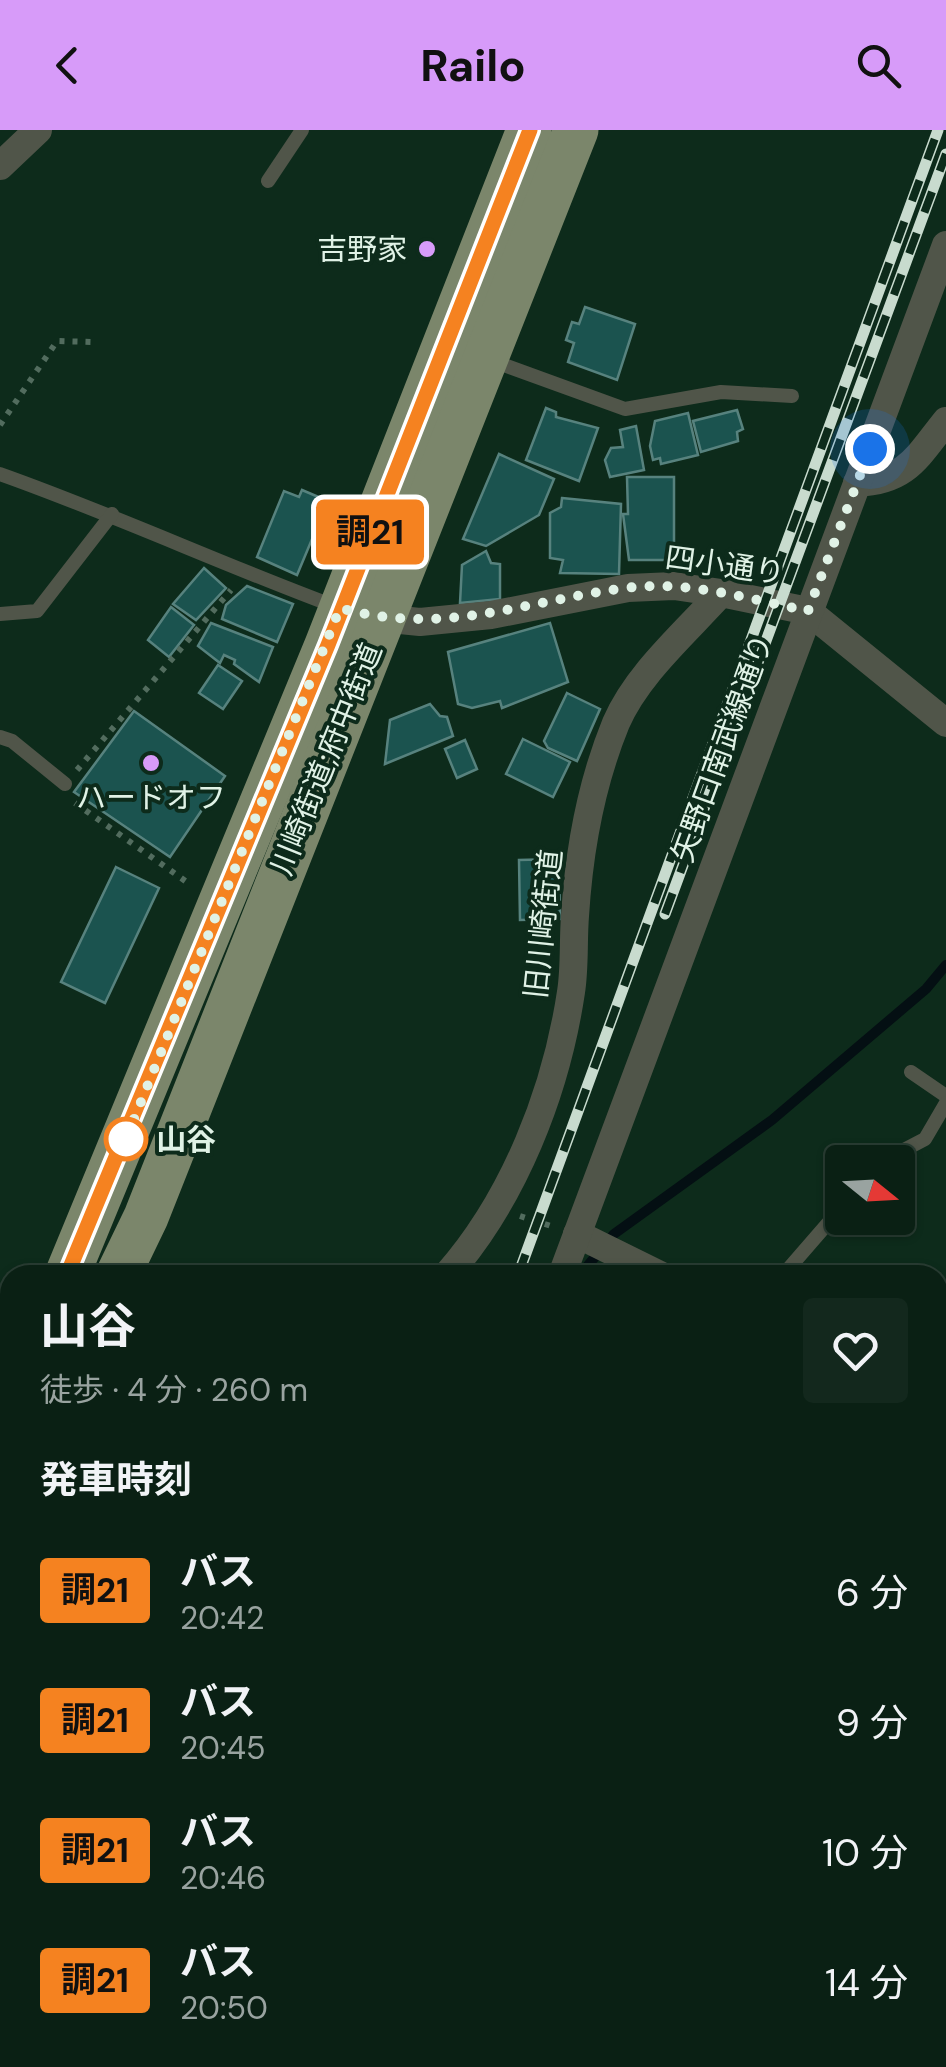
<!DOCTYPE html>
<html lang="ja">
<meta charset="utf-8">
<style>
:root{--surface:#0a2014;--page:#13281d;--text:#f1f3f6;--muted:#99a3a0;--line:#2a3e34;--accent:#d79bf9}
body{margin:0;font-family:"DM Sans","Noto Sans JP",sans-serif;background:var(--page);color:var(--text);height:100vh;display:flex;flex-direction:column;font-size:38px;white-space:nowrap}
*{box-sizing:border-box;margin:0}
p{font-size:32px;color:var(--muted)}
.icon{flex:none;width:55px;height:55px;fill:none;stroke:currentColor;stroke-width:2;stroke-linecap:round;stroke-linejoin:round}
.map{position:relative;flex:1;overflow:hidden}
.details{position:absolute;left:0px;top:1135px;width:948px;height:802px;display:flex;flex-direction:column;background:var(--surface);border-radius:30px 30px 0 0;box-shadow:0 2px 8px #0004,0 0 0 2px var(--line)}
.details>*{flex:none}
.badge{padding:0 20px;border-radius:8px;font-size:35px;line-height:65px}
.needle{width:65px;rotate:108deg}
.fabs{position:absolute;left:825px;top:1015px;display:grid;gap:20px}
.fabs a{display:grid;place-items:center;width:90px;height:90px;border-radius:10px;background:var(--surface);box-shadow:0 2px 8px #0004,0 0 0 2px var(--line);font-size:50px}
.you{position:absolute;width:50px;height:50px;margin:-25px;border:8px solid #fff;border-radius:50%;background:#1a73e8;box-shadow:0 0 0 15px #1a73e833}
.map>.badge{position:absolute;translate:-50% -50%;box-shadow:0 0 0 5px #fff}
h2{padding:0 40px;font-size:38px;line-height:90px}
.round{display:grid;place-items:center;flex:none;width:105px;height:105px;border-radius:10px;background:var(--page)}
.summary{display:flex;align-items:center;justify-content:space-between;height:170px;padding:0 40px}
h1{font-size:48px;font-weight:700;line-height:75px}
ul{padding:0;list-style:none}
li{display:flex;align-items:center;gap:30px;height:130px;padding:0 40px}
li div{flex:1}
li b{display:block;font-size:38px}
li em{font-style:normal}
li .badge{min-width:110px;font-weight:700;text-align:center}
header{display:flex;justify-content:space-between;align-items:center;height:130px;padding:0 40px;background:var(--accent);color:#111;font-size:45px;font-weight:700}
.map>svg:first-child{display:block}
</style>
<header><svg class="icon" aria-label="back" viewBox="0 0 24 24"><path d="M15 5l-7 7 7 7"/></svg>Railo<svg class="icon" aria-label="search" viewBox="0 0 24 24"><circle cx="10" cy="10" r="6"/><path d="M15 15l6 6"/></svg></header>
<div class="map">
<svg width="946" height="1937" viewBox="0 0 946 1937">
<rect width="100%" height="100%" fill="#0d2b1b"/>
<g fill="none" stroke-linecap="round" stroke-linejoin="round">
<g stroke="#040f13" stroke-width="10">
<polyline points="580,1145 614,1104 772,990 926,859 946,835"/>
<polyline points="776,1937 784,1928"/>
</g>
</g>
<g fill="#1b534f" stroke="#57827e" stroke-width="2.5">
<polygon points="585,177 635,194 617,250 568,232 574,213 566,210 572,192 579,194"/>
<polygon points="546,278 556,282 556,287 598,298 579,351 526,330"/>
<polygon points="737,280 743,299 737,302 738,311 701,322 693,291"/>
<polygon points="688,283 698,325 661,334 660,328 653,330 650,316 655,291"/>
<polygon points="636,296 644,340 610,347 605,330 611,318 623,317 620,300"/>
<polygon points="499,324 554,349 539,385 486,416 463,409"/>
<polygon points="627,347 674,347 674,430 629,430 623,384 628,384"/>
<polygon points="302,360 328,371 297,445 257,427 284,361 299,367"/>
<polygon points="562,368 621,374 619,444 560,443 563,430 550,428 550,383 561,377"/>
<polygon points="486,421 491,433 500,434 500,469 460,473 462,435"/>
<polygon points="204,438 226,458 196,490 173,474"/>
<polygon points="247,456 293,474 277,512 222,489 226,475"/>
<polygon points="171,477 194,495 169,527 148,510"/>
<polygon points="211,493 273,517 259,552 234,534 235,530 224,525 220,533 198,516"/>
<polygon points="550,493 568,552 502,578 500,571 472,578 458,574 448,522"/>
<polygon points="218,535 242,551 223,579 199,563"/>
<polygon points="567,563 600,579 577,631 548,618 544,611"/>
<polygon points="430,574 440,586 447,587 453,606 385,634 390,590"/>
<polygon points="134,581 225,646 170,727 74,662"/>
<polygon points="523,609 570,632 553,667 506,644"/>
<polygon points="465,610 477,639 457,648 445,619"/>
<polygon points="559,729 560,789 520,790 519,730"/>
<polygon points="116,737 159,758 105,873 61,852"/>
<polygon points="0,1474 10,1493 10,1507 0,1520"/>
<polygon points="0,1622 10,1624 10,1655 0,1663"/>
<polygon points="0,1836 10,1838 10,1905 0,1903"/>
</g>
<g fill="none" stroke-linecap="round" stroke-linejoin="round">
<g stroke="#526c5e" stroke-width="6" stroke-dasharray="5 8" stroke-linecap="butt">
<polyline points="0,295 57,211 92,212"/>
<polyline points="77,640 231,460"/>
<polyline points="75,673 191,755"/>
<polyline points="520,1086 551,1096"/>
</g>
<g stroke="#505549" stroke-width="14">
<polyline points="268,51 302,0"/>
<polyline points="493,231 625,279 721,262 792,266"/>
<path d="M 0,344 C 113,384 221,434 334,476"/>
<polyline points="0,484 37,481 112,384"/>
<polyline points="0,607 12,611 65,654"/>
<polyline points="911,942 946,966"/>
<polyline points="881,1032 925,1009 946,973"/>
<polyline points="783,1145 842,1077"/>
<polyline points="0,1795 10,1797"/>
<polyline points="703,1928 714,1937"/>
<polyline points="98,1937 104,1928"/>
</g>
<g stroke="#505549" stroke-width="28">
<polyline points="0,36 38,0"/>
<path d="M 857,353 C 907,351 917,327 946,291"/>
<polyline points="370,487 420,492 491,485 628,458 674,456 721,463 808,481 946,593"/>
<polyline points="577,1104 660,1145"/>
<path d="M 447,1145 C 514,1069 556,962 571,862 C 575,837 573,811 575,786 C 579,721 591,654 616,593 C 637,544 686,502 721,463"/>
<polyline points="562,1145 946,115"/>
<polyline points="0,1211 10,1216"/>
<polyline points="938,1323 946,1328"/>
<polyline points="938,1444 946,1428"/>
<polyline points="0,1550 10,1543"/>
<polyline points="938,1755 946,1743"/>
<polyline points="230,1937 235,1928"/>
<polyline points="313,1937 317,1928"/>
<polyline points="446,1937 451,1928"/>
<polyline points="796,1937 804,1928"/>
</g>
<g stroke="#7b866b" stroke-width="45">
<polyline points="67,1145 327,515 529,0"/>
<polyline points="118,1145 146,1087 576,0"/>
<polyline points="0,1268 10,1250"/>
<polyline points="0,1360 10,1344"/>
</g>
<g stroke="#c8dbce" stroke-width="11">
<g id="rail">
<polyline points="665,784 946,24"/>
<polyline points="518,1145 938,0"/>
<polyline points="169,1937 175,1928"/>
<polyline points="188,1937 194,1928"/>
</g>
</g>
<use href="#rail" stroke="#0d2b1b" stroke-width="8" stroke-dasharray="22" stroke-linecap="butt"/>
</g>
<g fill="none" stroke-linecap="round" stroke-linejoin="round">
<g stroke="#fff" stroke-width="22">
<polyline id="line" points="67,1145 328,515 530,0"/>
</g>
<use href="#line" stroke="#f58220" stroke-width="15"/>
<path stroke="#e0f2e6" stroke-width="10" stroke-dasharray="0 18" d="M 126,1009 L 120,1024 L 340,478 C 444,507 524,471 626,458 C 687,450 749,469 808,481 L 870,319"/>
</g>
<g fill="#d79bf9" stroke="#0d2b1b" stroke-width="4">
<circle cx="427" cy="119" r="10"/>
<circle cx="151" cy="633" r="10"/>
</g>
<circle fill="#fff" stroke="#f58220" stroke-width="5" cx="126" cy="1009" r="20"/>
<g text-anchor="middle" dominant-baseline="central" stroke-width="8" stroke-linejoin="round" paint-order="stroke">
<g font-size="30" fill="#e0f2e6" stroke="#0d2b1b" text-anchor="end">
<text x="407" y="119">吉野家</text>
<text x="151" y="667" text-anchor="middle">ハードオフ</text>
</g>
<g font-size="30" fill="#e0f2e6" stroke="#0d2b1b">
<text transform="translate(725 435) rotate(8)">四小通り</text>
<text transform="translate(722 618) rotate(-70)">矢野口南武線通り</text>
<text transform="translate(326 629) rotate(-68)">川崎街道;府中街道</text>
<text transform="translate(543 794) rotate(-84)">旧川崎街道</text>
</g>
<g font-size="30" font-weight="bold" fill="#e0f2e6" stroke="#0d2b1b" text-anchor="start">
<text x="156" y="1009">山谷</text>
</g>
</g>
</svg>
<div class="fabs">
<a><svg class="needle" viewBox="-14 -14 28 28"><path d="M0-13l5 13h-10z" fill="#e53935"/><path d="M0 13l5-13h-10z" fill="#99a3a0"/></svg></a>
</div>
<div class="you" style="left:870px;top:319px"></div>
<b class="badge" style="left:370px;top:402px;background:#f58220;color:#111">調21</b>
<section class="details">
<div class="summary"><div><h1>山谷</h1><p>徒歩 · 4 分 · 260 m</p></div><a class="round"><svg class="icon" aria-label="heart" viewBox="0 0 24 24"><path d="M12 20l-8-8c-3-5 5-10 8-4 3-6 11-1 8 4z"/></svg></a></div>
<h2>発車時刻</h2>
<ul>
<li><span class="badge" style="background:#f58220;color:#111">調21</span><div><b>バス</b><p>20:42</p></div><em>6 分</em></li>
<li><span class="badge" style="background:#f58220;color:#111">調21</span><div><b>バス</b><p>20:45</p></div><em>9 分</em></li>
<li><span class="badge" style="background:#f58220;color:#111">調21</span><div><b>バス</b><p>20:46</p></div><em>10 分</em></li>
<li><span class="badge" style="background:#f58220;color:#111">調21</span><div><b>バス</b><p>20:50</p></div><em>14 分</em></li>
</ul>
</section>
</div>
